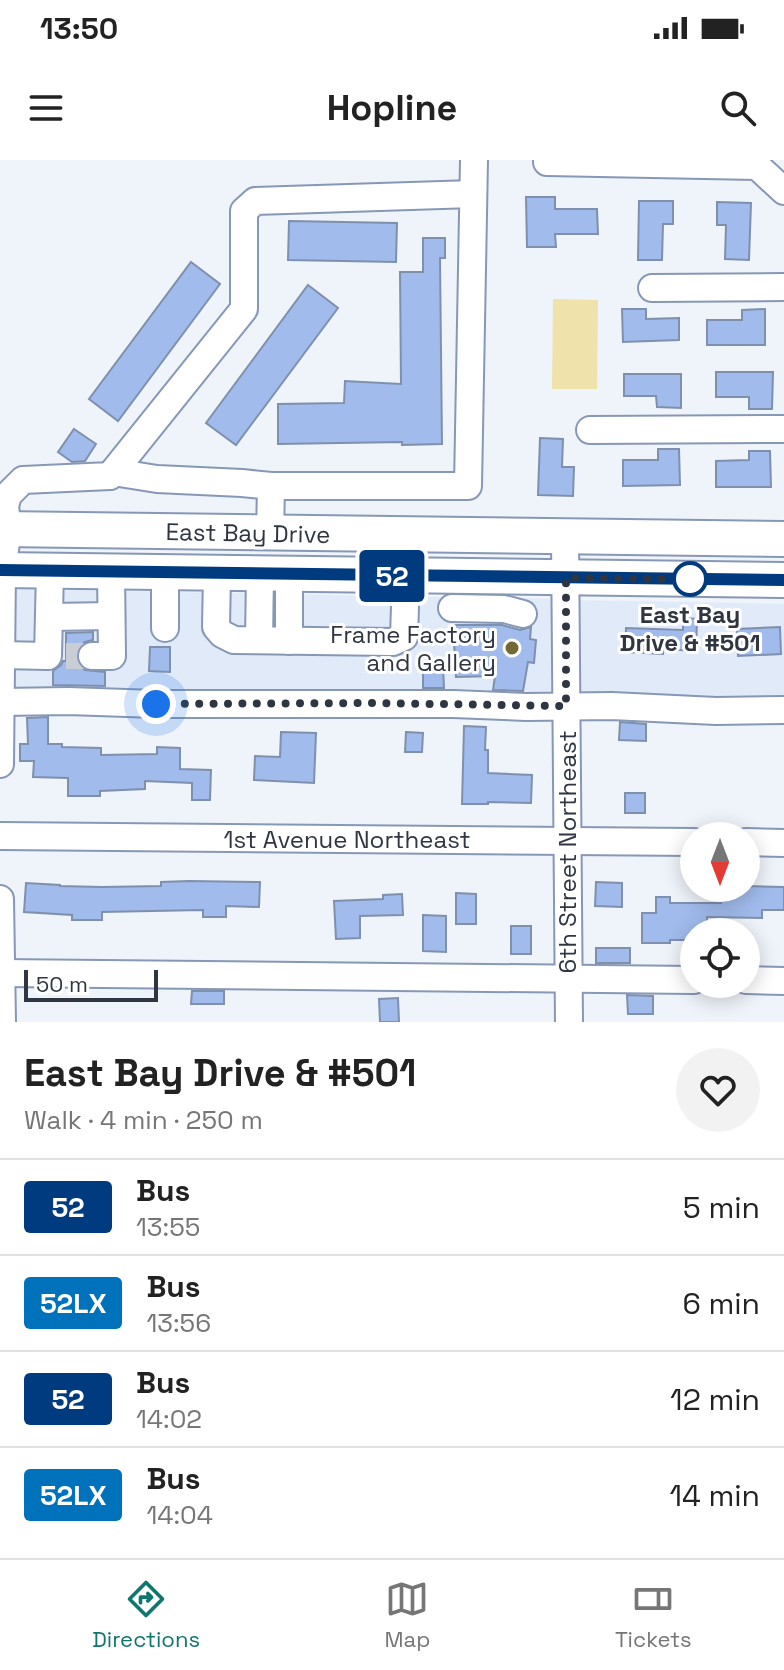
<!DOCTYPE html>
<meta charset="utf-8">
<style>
:root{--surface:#fff;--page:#f2f2f2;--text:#222;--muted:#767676;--line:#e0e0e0;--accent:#0f766e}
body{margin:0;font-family:"Space Grotesk",sans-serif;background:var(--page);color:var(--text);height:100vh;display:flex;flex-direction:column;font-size:30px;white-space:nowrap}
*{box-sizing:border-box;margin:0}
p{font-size:26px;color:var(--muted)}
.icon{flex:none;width:44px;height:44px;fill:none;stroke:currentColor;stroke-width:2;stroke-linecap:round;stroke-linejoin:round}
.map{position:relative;height:862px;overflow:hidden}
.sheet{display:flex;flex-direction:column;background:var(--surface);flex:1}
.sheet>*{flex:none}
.badge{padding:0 16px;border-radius:6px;font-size:28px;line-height:52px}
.needle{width:52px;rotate:180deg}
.controls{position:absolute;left:680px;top:662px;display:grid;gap:16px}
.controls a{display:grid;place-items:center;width:80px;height:80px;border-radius:50%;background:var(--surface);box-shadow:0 4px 20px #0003;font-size:40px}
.scale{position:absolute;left:24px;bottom:20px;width:134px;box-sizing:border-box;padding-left:8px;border:4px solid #2f3642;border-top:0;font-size:22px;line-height:28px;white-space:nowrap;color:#2f3642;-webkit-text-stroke:6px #fff;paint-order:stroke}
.you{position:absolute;width:40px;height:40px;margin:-20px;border:6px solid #fff;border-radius:50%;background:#1a73e8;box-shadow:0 0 0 12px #1a73e833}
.map>.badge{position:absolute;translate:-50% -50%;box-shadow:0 0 0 4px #fff}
.round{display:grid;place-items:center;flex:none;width:84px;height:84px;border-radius:42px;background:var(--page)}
.summary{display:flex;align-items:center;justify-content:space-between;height:136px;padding:0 24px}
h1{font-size:38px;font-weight:700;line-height:60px}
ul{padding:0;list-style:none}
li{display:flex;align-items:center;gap:24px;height:96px;padding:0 24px;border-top:2px solid var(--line)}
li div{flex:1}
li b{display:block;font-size:30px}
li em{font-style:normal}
li .badge{min-width:88px;font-weight:700;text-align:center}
.status{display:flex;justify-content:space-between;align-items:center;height:56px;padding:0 40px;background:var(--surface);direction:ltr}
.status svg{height:22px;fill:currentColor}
header{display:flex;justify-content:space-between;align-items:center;height:104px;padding:0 24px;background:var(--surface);font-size:36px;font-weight:700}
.tab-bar{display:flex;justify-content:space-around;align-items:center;height:112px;border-top:2px solid var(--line);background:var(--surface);font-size:22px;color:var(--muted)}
.tab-bar a{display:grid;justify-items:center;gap:4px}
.tab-bar .active{color:var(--accent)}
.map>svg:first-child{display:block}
</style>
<div class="status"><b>13:50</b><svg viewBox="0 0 49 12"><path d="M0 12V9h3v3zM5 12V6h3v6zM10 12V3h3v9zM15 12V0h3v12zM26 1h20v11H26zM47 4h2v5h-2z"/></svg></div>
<header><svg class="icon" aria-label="menu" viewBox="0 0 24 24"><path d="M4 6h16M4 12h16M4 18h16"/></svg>Hopline<svg class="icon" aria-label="search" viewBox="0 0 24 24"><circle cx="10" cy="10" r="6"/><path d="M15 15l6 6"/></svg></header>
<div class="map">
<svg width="784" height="862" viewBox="0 0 784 862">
<rect width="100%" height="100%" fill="#eff3fa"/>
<g fill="#e1eaf9">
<polygon points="11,429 557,439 557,553 10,542"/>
<polygon points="575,440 784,444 784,558 576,553"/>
</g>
<polygon fill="#efe2aa" points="553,139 598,140 597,229 552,229"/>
<g fill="#a0bbec" stroke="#7f90ad" stroke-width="2">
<polygon points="526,37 555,37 555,49 597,49 598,74 555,74 556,87 527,87"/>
<polygon points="639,41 673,41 673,64 663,64 662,100 638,100"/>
<polygon points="717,42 751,43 749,100 725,99 726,65 717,65"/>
<polygon points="289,61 397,63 396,102 288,100"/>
<polygon points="423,78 445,78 445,98 440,98 442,284 402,285 402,282 278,284 278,244 344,243 345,221 401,224 400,112 423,112"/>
<polygon points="191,102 220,124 118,261 89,239"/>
<polygon points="308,125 338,148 236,285 206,263"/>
<polygon points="622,149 646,149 646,159 679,158 679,180 623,182"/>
<polygon points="765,149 765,185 707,185 707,160 742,160 742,150"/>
<polygon points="716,212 773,212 772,249 749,249 749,237 716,237"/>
<polygon points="624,214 681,214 681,248 657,247 656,236 624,236"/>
<polygon points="74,269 96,284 85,301 72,302 58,292"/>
<polygon points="540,278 563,279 562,307 574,307 573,336 538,335"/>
<polygon points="658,289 679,289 680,325 623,326 623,300 658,300"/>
<polygon points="749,291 770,291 771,327 716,327 716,301 749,300"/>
<polygon points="683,458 697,459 696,491 663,489 663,494 625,492 626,468 683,470"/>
<polygon points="453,465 502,465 520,470 531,467 530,479 536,480 534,503 528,502 523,531 493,530 495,516 456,517"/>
<polygon points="780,467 781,494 738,496 737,469"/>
<polygon points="93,472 93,480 85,482 79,487 76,497 79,505 85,510 105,512 105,526 53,525 53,511 61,505 63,501 66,501 66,473"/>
<polygon points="150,487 170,487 170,512 149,511"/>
<polygon points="423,506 443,506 444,528 423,528"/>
<polygon points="48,557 48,584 62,584 62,587 101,588 101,595 157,594 157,587 180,588 180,609 211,610 210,640 192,640 192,623 145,621 145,629 100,631 100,636 68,636 68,618 33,617 34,601 20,601 20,584 28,584 27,558"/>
<polygon points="620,562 646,564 646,581 619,580"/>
<polygon points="464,566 486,567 485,590 488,590 488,613 532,615 531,643 488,642 488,644 462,644"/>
<polygon points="281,572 316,573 314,623 254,620 255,596 280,597"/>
<polygon points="406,572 423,573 422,592 405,592"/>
<rect x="625" y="633" width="20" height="20"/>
<polygon points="189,721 260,722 259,747 226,746 226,757 203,757 203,750 102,752 102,760 72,760 72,755 24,752 26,723 60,725 60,726 102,727 161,726 161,722"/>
<polygon points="596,722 622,723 622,747 595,746"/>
<polygon points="746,726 784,727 784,750 762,750 762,758 707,757 707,772 694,772 694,780 670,780 670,783 642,783 642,753 656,753 656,737 670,737 670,743 721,743 721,728 746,728"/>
<polygon points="456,733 476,734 476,764 456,764"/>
<polygon points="402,734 403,755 360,756 360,778 336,779 334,741 383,739 383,735"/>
<polygon points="423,755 446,756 446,792 423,791"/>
<rect x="511" y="766" width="20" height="28"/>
<rect x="596" y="788" width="34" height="15"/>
<polygon points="192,831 224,831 224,844 191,844"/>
<polygon points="627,835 653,836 653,854 628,854"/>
<polygon points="398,838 399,862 380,862 379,839"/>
</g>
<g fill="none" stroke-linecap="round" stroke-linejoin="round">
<polyline stroke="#c9cdd5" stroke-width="26" stroke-dasharray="26 13" stroke-linecap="butt" points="66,496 92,496"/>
<g stroke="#8798b6" stroke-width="30">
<g id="minor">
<polyline points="547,2 757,6 784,31"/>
<polyline points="652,128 784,127"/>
<polyline points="590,270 784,269"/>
<polyline points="113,312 157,319 242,323 271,326"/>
<polyline points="270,374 271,326 468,326 474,0"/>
<polyline points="565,378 569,862"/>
<polyline points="165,413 165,468"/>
<polyline points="217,414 216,467 222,474 234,480 393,482 404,477 406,416"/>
<polyline points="452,448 504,449 523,454"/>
<polyline points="50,457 111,456"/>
<polyline points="259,480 260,414"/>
<polyline points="289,481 289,415"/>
<polyline points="1,495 48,496 50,411"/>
<polyline points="92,496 112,496 111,412"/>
<polyline points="1,542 68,541 156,544 453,544 526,547 612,546 716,551 784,550"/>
<polyline points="0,604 2,410 8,369 5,346 8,335 23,320 110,316 244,149 244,51 255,41 473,34"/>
<polyline points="0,676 694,682"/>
<polyline points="746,682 784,683"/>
<polyline points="0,739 2,862"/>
<polyline points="1,813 694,820"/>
<polyline points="746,820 784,821"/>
</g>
</g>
<g stroke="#8798b6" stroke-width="38">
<g id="major">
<polyline points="0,369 784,379"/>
<polyline points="0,410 784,420"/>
</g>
</g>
<use href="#minor" stroke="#fff" stroke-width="26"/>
<use href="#major" stroke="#fff" stroke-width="34"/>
</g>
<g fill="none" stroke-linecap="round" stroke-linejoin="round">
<g stroke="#fff" stroke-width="18">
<polyline id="line" points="0,410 784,420"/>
</g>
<use href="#line" stroke="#003b80" stroke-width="12"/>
<polyline stroke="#2f3642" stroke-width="8" stroke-dasharray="0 14.4" points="156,544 371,543 566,546 566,418 690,419"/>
</g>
<circle fill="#fff" stroke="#003b80" stroke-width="4" cx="690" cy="419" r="16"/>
<circle fill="#746835" stroke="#fff" stroke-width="3" cx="512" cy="488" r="8"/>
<g text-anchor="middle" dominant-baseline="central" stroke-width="6" stroke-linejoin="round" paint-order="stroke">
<g font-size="24" fill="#2f3642" stroke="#fff">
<text transform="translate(248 373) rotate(1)">East Bay Drive</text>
<text x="347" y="679">1st Avenue Northeast</text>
<text transform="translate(567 692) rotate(-90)">6th Street Northeast</text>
</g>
<g font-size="24" font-weight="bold" fill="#2f3642" stroke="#fff">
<text x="690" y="454">East Bay<tspan x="690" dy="28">Drive &amp; #501</tspan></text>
</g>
<g font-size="24" fill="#2f3642" stroke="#fff" text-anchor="end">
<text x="496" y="474">Frame Factory<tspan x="496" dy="28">and Gallery</tspan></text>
</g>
</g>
</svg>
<div class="controls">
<a><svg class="needle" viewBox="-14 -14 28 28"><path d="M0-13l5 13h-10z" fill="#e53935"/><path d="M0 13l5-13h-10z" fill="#767676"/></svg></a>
<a><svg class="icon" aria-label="locate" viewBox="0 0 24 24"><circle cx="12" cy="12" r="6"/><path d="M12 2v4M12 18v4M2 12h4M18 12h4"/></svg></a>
</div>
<div class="scale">50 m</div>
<div class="you" style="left:156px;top:544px"></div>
<b class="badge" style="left:392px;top:416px;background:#003b80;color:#fff">52</b>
</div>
<section class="sheet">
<div class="summary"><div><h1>East Bay Drive &amp; #501</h1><p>Walk · 4 min · 250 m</p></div><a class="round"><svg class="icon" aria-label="heart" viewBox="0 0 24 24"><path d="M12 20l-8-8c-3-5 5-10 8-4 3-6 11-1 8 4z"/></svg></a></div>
<ul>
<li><span class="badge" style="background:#003b80;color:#fff">52</span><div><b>Bus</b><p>13:55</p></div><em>5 min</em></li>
<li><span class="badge" style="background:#0072bc;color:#fff">52LX</span><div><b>Bus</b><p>13:56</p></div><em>6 min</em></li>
<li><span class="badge" style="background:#003b80;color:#fff">52</span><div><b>Bus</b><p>14:02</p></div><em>12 min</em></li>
<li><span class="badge" style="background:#0072bc;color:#fff">52LX</span><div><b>Bus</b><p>14:04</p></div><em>14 min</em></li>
</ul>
</section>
<nav class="tab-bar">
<a class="active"><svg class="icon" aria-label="directions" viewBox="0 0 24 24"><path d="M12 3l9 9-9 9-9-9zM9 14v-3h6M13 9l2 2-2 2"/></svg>Directions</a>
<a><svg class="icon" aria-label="map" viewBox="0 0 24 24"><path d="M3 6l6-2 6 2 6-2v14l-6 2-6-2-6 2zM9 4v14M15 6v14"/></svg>Map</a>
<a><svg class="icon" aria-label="tickets" viewBox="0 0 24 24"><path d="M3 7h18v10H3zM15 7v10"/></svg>Tickets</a>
</nav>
